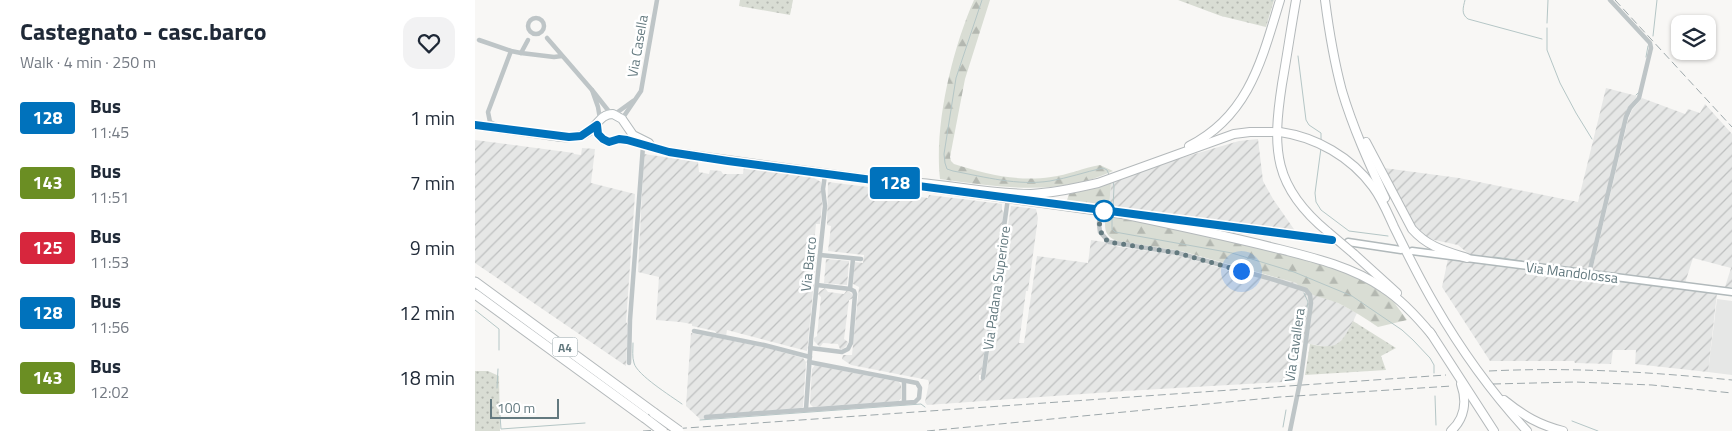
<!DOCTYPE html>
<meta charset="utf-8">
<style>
:root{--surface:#fff;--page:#f2f2f3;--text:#1f2937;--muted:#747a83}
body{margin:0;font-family:"Titillium Web",sans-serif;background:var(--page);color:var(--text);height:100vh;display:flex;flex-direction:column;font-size:19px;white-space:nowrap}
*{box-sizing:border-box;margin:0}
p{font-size:16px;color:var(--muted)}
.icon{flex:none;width:28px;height:28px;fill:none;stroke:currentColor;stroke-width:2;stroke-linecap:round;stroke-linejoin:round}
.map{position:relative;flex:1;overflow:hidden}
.panel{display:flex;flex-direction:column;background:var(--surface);width:475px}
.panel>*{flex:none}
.badge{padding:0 10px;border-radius:4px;font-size:18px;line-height:32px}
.tools{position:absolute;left:1196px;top:15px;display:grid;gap:10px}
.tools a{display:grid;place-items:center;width:45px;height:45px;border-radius:10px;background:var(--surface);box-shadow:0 1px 4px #0004;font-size:25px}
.scale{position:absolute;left:15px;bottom:12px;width:69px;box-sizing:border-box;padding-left:5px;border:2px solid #63797f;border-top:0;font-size:14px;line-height:18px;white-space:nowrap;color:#63797f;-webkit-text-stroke:4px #fff;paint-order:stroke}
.you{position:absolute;width:25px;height:25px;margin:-12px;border:4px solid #fff;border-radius:50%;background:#1a73e8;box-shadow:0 0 0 8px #1a73e833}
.map>.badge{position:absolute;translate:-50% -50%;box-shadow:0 0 0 2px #fff}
.round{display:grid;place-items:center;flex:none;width:52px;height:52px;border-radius:15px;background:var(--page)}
.summary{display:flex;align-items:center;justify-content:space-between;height:85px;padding:0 20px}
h1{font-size:24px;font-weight:700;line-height:38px}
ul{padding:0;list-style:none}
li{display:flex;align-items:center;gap:15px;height:65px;padding:0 20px}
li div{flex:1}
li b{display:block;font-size:19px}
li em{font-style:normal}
li .badge{min-width:55px;font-weight:700;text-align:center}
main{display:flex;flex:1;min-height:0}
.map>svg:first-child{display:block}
</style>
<main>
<section class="panel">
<div class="summary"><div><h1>Castegnato - casc.barco</h1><p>Walk · 4 min · 250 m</p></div><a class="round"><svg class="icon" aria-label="heart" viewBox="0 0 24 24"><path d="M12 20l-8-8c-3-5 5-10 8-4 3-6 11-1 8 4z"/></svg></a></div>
<ul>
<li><span class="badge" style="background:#0072bc;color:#fff">128</span><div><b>Bus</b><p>11:45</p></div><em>1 min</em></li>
<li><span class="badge" style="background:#6b8e23;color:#fff">143</span><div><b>Bus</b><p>11:51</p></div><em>7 min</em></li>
<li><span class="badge" style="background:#d7263d;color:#fff">125</span><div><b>Bus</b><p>11:53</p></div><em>9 min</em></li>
<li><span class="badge" style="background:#0072bc;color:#fff">128</span><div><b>Bus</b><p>11:56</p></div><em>12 min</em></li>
<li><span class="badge" style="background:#6b8e23;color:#fff">143</span><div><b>Bus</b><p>12:02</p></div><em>18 min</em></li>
</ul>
</section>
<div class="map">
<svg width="1257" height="431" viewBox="0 0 1257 431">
<defs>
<pattern id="industrial-furrows" width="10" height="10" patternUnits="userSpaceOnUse" patternTransform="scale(1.25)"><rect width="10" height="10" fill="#e6e7e6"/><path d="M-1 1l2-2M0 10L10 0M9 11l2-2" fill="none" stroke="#bec0c0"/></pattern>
<pattern id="grass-dots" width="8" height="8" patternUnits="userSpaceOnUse" patternTransform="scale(1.25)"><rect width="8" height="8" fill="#d9ddd4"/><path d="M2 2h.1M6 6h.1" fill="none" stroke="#b4b8b1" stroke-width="1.8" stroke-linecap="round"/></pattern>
<pattern id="forest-firs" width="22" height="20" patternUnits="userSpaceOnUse" patternTransform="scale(1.25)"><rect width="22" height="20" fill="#d9ddd4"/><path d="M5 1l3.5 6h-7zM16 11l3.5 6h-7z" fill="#b4b8b1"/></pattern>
</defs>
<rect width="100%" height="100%" fill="#f8f7f5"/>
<polygon fill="#e6e7e6" points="1242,299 1257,301 1257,375 1233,372"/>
<g fill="url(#industrial-furrows)">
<polygon points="1131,88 1162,96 1152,109 1113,271 995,255 983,245 950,238 946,235 917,188 909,168 984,178 1103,202"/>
<polygon points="1167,98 1210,114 1213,109 1225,113 1230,104 1257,134 1257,287 1250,287 1256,268 1218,258 1210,283 1117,271 1153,120 1157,110"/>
<polygon points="783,139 788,181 798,199 823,235 634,208 636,183 696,161 764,141"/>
<polygon points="0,140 99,153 99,154 106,155 107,148 120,149 116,183 160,194 151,322 153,325 151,366 0,263"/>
<polygon points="169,154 223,162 224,172 234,174 235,170 246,171 248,174 268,174 269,167 339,178 346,182 347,205 345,224 341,224 338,252 342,253 332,351 252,330 251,336 241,333 240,331 217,326 217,324 205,322 181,320 184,277 163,272"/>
<polygon points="353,182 409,189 409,192 453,198 454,195 527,204 527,210 530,214 519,294 515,297 514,301 516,302 506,375 504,375 504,380 510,380 536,206 561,209 563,218 553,291 551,291 544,343 549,343 562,256 613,263 616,240 629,242 639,246 701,255 770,275 748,264 821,283 826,290 861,302 882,313 872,334 865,342 859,346 853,347 823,342 818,367 807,382 650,391 452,405 450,402 454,383 453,380 376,365 367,359 368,355 377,355 384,287 378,284 380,262 388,263 389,255 353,251 356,226 352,225"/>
<polygon points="351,259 374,261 372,285 349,283"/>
<polygon points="973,259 1242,293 1233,372 1160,364 1161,350 1138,350 1136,364 1100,363 1099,361 1015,361 967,287"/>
<polygon points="350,288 353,292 369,294 372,290 377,294 378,297 378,298 374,300 369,339 373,342 372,345 368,349 365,349 363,344 348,343 345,347 339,341 339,338 342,336 346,297 343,294 345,291"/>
<polygon points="216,333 289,347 328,358 331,362 328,407 326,408 231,416 231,420 225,419 211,406"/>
<polygon points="340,365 424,382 426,385 426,398 423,401 338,407 335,404 337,369"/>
</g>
<g fill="url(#grass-dots)">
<polygon points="265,0 318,0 315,15 264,6"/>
<polygon points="703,0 799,0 791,27 746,16"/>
<path d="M 878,321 L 921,348 L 906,356 L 911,370 L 830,375 L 835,344 C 862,350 866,345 878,321 Z"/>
<polygon points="0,371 13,371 24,376 25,431 0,431"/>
</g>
<g fill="url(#forest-firs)">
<path d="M 499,0 L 515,0 L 490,79 L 475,157 L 476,161 L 479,164 C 511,174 542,182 576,177 C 593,175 608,168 625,165 L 638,171 C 582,197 524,187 465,179 C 459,125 477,50 499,0 Z"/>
<polygon points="636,183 634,208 595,203 592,200 594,194 617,189"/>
<path d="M 631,215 L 725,233 L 858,266 L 880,276 L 913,294 L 932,320 L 903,327 C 890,318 877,310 863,303 C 848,297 831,296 821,283 L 706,251 L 642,241 C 629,236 629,228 631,215 Z"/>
</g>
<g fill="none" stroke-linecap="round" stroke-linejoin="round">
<g stroke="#b5c6c6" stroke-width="1">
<path d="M 507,0 L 481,78 L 469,154 L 470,163 L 472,169 L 478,171 C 510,177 543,186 575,181 C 593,178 610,172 628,168 L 632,170 L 634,175"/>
<polyline points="797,0 797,1"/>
<path d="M 990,0 C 988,8 986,14 993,19 L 1067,39"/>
<polyline points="1072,23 1073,0"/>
<polyline points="1072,28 1072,50 1085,83 1101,113 1117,139"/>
<polyline points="1178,36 1182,0"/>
<polyline points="823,56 831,120 834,125 846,133 846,140"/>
<polyline points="1171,57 1173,46"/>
<polyline points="1161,95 1164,92"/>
<polyline points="846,148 840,193 841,202 846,210 874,231 913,236"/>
<polyline points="638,181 639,187 638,208"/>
<polyline points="637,217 637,229 640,232 757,253 819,272 877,296 927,330 938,340 955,358 959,365 959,373"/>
<polyline points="1019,257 1047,261"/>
<polyline points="0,310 24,329 24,350"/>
<path d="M 158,343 C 158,350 157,357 159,363 C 162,375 196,396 207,404"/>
<polyline points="818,381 833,302 829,293"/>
<polyline points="22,388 23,369"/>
<polyline points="960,396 961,425"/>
<polyline points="25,415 26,429 110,423"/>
<polyline points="225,420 446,404 450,407"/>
<polyline points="1097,421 1123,431"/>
<polyline points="808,427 811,410"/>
</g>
<g stroke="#b1b9bb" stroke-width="9">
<g id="secondary">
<polyline points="684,219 857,240"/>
<polyline points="873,242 926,250"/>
<polyline points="937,251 1257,292"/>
</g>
</g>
<g stroke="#b2b9bb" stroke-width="10">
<g id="primary">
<path d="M 0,125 C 22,128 44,131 66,134 C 78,136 92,139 104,136 C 122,132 122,114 138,114 L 147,119 L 158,135 L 174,143"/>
<path d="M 122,125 C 121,134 126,140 134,142 L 144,139 L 152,140 L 194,152 L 413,182"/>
<polyline points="436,185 647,214"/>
</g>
</g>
<g stroke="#b4b9bb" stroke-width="10">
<g id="trunk">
<path d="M 821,0 C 816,28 812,56 807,84 C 797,149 798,187 853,232"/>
<path d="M 850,0 C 854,31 859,61 867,91 C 878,128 894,163 910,198"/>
<path d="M 805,132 C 841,137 876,157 898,187 C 907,199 913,214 919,227 C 932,253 945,280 960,305 C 986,350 1017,393 1052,431"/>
<path d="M 891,142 L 937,229 C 953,247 970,251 992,258"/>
<path d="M 714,146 C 774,116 787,59 805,0"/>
<path d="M 408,181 C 457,180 506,194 556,194 C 579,193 601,188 623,183 L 759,134 L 775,132 L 797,132"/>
<path d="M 647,214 C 700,225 752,236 804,249 C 840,258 877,267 908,288 C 927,300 943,318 957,335"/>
<polyline points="879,254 922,293"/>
<polyline points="955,332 1019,431"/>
<path d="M 1029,400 C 1049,416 1064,425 1088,431"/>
<path d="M 976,431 C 990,418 992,401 986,384"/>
</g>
</g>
<g stroke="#b4b9bb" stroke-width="11">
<g id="motorway">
<polyline points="0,282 179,413"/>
<polyline points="0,294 170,418"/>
</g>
</g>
<g stroke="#bec5c7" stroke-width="4.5">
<circle cx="61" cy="26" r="8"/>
<polyline points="72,38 117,90"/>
<polyline points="4,40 36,51 46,53"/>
<polyline points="53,40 46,53 79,57 87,56"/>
<polyline points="140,114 158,101"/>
<polyline points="125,119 123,107 117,90 136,114"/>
<polyline points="147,119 166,91 182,0"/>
<polyline points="25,127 15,122 13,112 36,51"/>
<polyline points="625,210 624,224 625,232 634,242 703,253 800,280 831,290 835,295 836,303 826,377 815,431"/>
<polyline points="345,255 386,259"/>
<polyline points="1114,274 1151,117 1155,108 1164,98 1176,48 1175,43 1135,0"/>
<polyline points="375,289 378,259"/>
<polyline points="219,331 289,345 335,357"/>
<polyline points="335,348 367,352 373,349 376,343 380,294 379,291 375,289 342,285"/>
<polyline points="154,363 155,320 168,146"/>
<polyline points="508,378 533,198"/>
<polyline points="429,403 429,381"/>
<polyline points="331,409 336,340 350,206 348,189 350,175"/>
<polyline points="231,417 440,402 444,398 445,388 442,383 334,362"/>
</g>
<use href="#secondary" stroke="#fff" stroke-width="6"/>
<use href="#primary" stroke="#fff" stroke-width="8"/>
<use href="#trunk" stroke="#fff" stroke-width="8"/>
<use href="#motorway" stroke="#fff" stroke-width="9"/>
<g stroke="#9ea8ab" stroke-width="1" stroke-dasharray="8 4" stroke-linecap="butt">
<polyline points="1140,0 1257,127"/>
<path d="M 1014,371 C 1096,367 1175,372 1257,380"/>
<polyline points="1018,384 1100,382 1177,385 1257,393"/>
<polyline points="168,431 971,375"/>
<polyline points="452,431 805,397 977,386"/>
</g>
<g stroke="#b4b9bb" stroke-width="10" stroke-linecap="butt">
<polyline id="trunk-bridge" points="853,232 879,254"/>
</g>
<g stroke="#b4b9bb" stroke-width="11" stroke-linecap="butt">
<g id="motorway-bridge">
<polyline points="179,413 204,431"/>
<polyline points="170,418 187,431"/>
</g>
</g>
<use href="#trunk-bridge" stroke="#fff" stroke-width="8"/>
<use href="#motorway-bridge" stroke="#fff" stroke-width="9"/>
</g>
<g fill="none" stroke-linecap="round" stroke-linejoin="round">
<g stroke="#fff" stroke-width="11">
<polyline id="line" points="0,125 94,137 106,136 122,125 123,134 128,139 134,142 144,139 152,140 194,152 253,161 857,240"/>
</g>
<use href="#line" stroke="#0072bc" stroke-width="8"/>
<path stroke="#63797f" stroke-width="5" stroke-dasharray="0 9" d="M 629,211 L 625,210 C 624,223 623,234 634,242 L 703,253 L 766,271"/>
</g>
<circle fill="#fff" stroke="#0072bc" stroke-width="2.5" cx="629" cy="211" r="10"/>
<g text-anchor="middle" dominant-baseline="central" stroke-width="5" stroke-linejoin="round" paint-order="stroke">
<rect fill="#fff" stroke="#92a1a5" stroke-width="1" x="77.5" y="337.5" width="25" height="19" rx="4"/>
<g font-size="12" font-weight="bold" fill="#63797f">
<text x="90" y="347">A4</text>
</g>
<g font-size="14" fill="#63797f" stroke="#fff">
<text transform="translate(162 46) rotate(-80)">Via Casella</text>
<text transform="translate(333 264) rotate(-84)">Via Barco</text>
<text transform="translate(1097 272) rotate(7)">Via Mandolossa</text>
<text transform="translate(521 288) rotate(-82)">Via Padana Superiore</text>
<text transform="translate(819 345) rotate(-82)">Via Cavallera</text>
</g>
</g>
</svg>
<div class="tools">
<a><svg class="icon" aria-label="layers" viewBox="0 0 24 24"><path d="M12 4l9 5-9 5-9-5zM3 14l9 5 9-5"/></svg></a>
</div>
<div class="scale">100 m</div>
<div class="you" style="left:766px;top:271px"></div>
<b class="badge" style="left:420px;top:183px;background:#0072bc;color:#fff">128</b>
</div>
</main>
